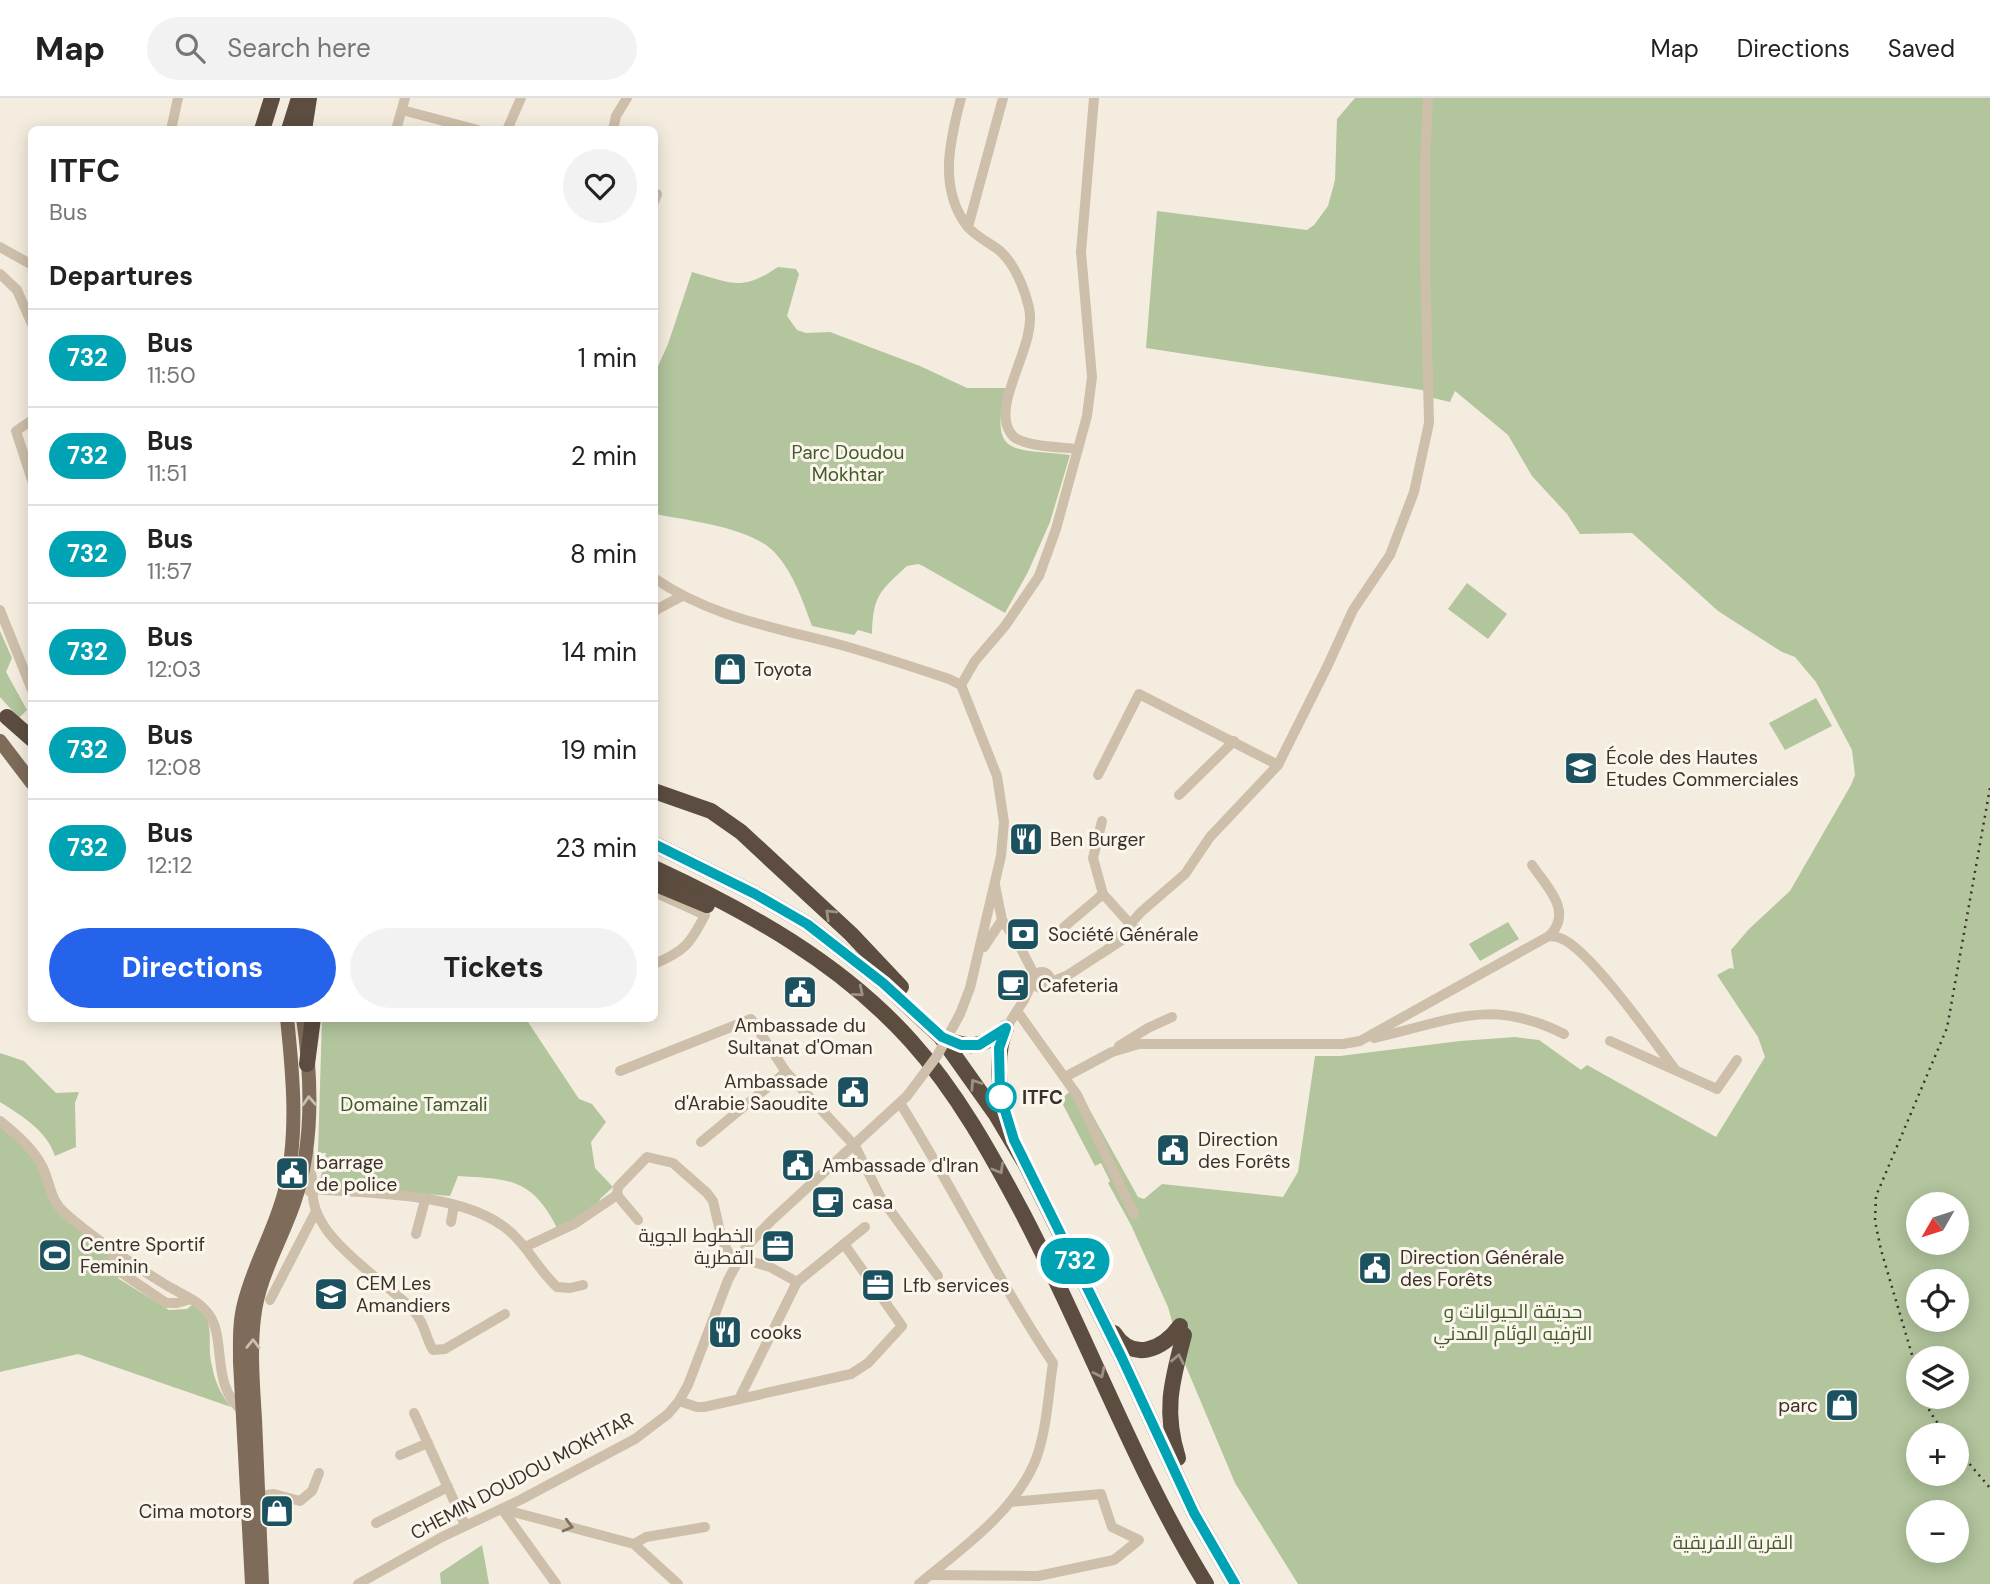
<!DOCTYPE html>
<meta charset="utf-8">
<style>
:root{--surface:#fff;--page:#f2f2f2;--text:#222;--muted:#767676;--line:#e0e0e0;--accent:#2563eb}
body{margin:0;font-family:"DM Sans",Cairo,sans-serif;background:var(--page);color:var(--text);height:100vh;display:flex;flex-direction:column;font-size:26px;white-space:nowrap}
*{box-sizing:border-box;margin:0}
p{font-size:23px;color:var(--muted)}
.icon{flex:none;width:38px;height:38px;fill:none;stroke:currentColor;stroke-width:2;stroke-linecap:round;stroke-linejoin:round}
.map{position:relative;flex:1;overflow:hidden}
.details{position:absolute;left:28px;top:28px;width:630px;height:896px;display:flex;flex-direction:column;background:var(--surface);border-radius:10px;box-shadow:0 4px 18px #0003}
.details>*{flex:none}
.badge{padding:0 14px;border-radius:23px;font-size:24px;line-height:46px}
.needle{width:46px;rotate:231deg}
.tools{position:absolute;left:1906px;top:1094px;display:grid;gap:14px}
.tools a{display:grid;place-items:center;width:63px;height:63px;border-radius:50%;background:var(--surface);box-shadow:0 4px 18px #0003;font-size:35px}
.map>.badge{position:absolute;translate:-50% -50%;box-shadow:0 0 0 4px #fff}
h2{padding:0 21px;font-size:26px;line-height:63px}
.round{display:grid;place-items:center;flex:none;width:74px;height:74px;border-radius:37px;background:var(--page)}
.summary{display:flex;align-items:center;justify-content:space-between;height:119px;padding:0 21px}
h1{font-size:33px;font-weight:700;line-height:52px}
.cta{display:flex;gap:14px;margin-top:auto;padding:14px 21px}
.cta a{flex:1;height:80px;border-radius:42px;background:var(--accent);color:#fff;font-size:28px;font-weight:700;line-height:80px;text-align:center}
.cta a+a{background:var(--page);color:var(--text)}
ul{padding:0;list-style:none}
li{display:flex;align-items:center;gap:21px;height:98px;padding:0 21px;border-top:2px solid var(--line)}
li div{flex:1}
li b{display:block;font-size:26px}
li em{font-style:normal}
li .badge{min-width:77px;font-weight:700;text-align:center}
header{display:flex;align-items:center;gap:42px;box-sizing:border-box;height:98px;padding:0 35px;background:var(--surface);border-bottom:2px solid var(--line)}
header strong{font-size:33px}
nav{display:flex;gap:38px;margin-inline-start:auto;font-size:24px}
.search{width:490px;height:63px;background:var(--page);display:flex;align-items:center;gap:18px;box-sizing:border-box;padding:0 24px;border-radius:38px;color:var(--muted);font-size:26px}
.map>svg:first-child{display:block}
</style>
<header>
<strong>Map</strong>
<div class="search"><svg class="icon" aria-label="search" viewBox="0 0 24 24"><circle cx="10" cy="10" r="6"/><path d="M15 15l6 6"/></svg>Search here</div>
<nav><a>Map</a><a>Directions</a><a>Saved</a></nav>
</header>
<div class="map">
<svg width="1990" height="1486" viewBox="0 0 1990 1486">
<rect width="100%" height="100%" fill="#f4eddf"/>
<g fill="#b2c59d" fill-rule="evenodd">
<path d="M 1355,0 L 1990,0 L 1990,1486 L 1298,1486 L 1235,1385 L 1182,1259 L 1168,1209 L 1131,1127 L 1108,1085 L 1110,1083 L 1101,1065 L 1095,1068 L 1060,1001 L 1077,989 L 1138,1099 L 1144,1101 L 1162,1086 L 1283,1099 L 1298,1074 L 1315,958 L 1340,958 L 1460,943 L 1515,939 L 1539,942 L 1581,972 L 1587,967 L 1716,1039 L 1765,959 L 1758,939 L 1717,877 L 1730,870 L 1734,871 L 1731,852 L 1749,831 L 1790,793 L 1851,687 L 1855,677 L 1852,652 L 1816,584 L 1795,559 L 1782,554 L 1718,513 L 1632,435 L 1580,436 L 1567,416 L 1532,378 L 1508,337 L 1455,293 L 1450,304 L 1433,300 L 1422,292 L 1146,250 L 1157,113 L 1307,132 L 1314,127 L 1328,108 L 1335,82 L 1337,21 ZM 1918,1106 L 1956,1106 L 1956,1144 L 1918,1144 ZM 1918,1183 L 1956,1183 L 1956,1222 L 1918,1222 ZM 1918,1260 L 1956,1260 L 1956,1298 L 1918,1298 ZM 1918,1337 L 1956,1337 L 1956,1376 L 1918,1376 ZM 1918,1414 L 1956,1414 L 1956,1452 L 1918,1452 Z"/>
<path d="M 778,169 L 796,171 L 799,176 L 787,218 L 797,232 L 806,235 L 830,234 L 920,268 L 967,290 L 1006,290 C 989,360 1012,350 1070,357 L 1050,424 L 1028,474 L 1005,515 L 923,468 L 918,466 L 907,468 C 880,493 873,497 872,536 L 858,532 L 854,537 L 812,528 C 803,504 794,476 776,456 C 753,429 689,423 655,416 L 655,275 L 668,246 L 692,174 C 732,185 741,194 778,169 Z"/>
<polygon points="1467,485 1507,516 1488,541 1448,511"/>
<polygon points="0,533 12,560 6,574 27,612 19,620 0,599"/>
<polygon points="1816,600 1832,628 1785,652 1769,625"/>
<polygon points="1508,824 1519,841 1480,863 1469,846"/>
<path d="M 322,921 L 526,921 L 579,1001 L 592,1006 L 606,1024 L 591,1044 L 595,1070 L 613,1089 L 600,1101 L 594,1116 L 557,1130 C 532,1080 509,1081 458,1078 L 450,1098 L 319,1087 L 326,1055 L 318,1055 Z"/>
<path d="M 0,955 L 24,963 L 56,995 L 79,994 L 75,1005 L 76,1049 L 55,1058 C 47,1033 21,1017 0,1004 Z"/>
<path d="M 0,1022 L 37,1058 L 54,1100 L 105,1145 L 119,1181 L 169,1212 L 187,1211 L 196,1204 C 217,1225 206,1243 212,1268 C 215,1285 221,1296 231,1309 L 78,1256 L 0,1274 Z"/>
<polygon points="482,1447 489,1486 441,1486 440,1475"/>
</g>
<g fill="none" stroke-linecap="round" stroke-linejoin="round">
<g stroke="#cebfaa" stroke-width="10">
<path d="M 961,0 C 950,42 938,90 967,128 C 975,138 990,145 1000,153 C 1015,166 1025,192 1029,210 C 1038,248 988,308 1012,337 C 1022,349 1062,349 1078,351 L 1056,431 L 1039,478 L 1005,528 L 975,563 L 961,587"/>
<polyline points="402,12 478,32"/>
<polyline points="171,32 178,0"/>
<polyline points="396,32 405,0"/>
<polyline points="507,32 521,0"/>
<polyline points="613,32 616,18 627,0"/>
<polyline points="654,104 657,96"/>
<polyline points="968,129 1003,0"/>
<polyline points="0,149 32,167"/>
<polyline points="0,176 17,192 32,226"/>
<polyline points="32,322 16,333 32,382"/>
<polyline points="1078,351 1087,318 1092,279 1081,154 1094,0"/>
<path d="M 654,480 C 710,519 777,530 841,547 C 877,557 913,569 949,581 L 961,587 L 997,678 L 1004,724 L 1001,758 L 970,890 L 960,916"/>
<polyline points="0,512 32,592"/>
<polyline points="654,513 682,498"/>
<polyline points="1098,677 1139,596 1278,667"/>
<polyline points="1179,697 1234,643"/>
<polyline points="1102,723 1093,760 1103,796 1131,827"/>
<path d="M 1532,767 C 1547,789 1574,814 1549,838"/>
<polyline points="995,787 1002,822 1018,845 1035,878"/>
<path d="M 654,794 L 705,817 C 690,846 685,853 654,866"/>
<polyline points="1064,829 1103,796"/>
<polyline points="984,849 1002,822"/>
<polyline points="1107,852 1141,814 1185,776 1210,739 1278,667 1327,569 1353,512 1390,457 1414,394 1429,325 1425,158 1425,66 1428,0"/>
<circle cx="1042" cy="882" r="8"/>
<polyline points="1051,884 1068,877 1139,831"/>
<polyline points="1017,913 1077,997 1134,1116"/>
<polyline points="1006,930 1024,902 1034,881"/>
<path d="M 1374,940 C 1448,924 1489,898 1564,936"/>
<polyline points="1610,943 1717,991 1737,962"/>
<polyline points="1119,948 1148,930 1172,919"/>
<polyline points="620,973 751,921 786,974 855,1048 881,1100 938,1178"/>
<path d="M 1065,979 L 1112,954 L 1139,946 L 1343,946 L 1360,943 L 1549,838 C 1550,838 1559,839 1560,840 C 1589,850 1653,942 1674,970"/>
<path d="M 900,1005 C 954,1091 997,1181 1053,1265 C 1048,1297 1047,1335 1034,1366 C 1011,1417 961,1451 919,1486"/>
<path d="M 0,1023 C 16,1036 34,1051 43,1070 C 51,1087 50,1103 66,1116 C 96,1142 132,1166 166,1187 C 179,1195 196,1201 206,1213 C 229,1237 208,1288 244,1314"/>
<polyline points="701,1044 786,974"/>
<polyline points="309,1093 313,1091 309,1053"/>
<polyline points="638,1122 617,1097 618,1089 647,1059 673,1065 707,1095 713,1103 722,1142 735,1167"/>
<polyline points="451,1124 454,1107"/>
<polyline points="416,1136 425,1102"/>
<polyline points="525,1149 574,1126 617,1097"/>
<polyline points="112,1150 114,1167 119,1173 166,1205 177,1205 191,1201"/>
<polyline points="739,1160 770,1169 797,1184"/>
<polyline points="270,1202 315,1115"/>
<path d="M 505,1216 L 445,1251 L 433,1252 C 424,1237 426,1225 410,1209 C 381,1180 308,1137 313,1091 C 370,1096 456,1094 503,1128 C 526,1144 537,1171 557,1189 L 570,1190 L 583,1187"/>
<polyline points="740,1299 797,1184 865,1129"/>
<polyline points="679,1303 697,1309 704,1309 851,1276 868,1265 902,1228 844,1146"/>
<polyline points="414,1315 465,1427"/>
<polyline points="400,1357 428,1345"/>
<polyline points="258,1398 274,1396 300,1403 312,1393 319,1375"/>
<polyline points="502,1411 634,1446 678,1486"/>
<polyline points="502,1411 556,1486"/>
<polyline points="376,1425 448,1389"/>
<polyline points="634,1446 646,1439 705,1429"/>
<polyline points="930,1477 1038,1478 1114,1462 1139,1442 1112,1429 1101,1396 1010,1404"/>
<polyline points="358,1486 442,1439 520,1402 635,1341 668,1316 679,1303 688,1287 728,1182 746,1149 771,1123 907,998"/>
</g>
<g stroke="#7e6b5a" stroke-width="14">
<polyline points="0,643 32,685"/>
<path d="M 252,1486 L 240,1264 C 240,1245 239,1225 244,1206 C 253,1168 274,1134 284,1096 C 299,1040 293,977 287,920"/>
<path d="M 262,1486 C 260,1431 257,1376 255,1321 C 253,1288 250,1253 254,1220 C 258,1180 281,1143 294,1105 C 314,1047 312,981 303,920"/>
</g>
<g stroke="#5c4d40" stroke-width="16">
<polyline points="262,32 272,0"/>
<polyline points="289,32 299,0"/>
<polyline points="304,32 309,0"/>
<polyline points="7,619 32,641"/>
<polyline points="654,693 711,713 741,734 851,836 901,889"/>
<polyline points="654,746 755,796 807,826 883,885 941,939 995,1015 1025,1065 1121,1258 1194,1415 1235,1486"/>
<path d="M 654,770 C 749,814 841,865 911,943 C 957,994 991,1056 1023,1116 C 1087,1238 1134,1369 1206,1486"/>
<polyline points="654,785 707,807"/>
<path d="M 1006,930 C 994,959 999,997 1009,1027"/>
<path d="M 941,939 C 970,952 981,950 1006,930"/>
<polyline points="307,966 313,920"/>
<path d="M 1114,1235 C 1133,1265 1163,1251 1180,1228"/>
<path d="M 1178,1360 C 1163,1312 1172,1283 1184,1237"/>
</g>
<g stroke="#3b312a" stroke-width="2.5" stroke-dasharray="2 5" stroke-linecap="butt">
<polyline points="1918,1277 1881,1152 1875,1123 1876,1098 1947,930 1990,690"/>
<polyline points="1924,1298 1930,1314 1946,1337"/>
<polyline points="1956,1350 1990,1390"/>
</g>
<polyline stroke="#cebfaa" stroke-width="10" points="907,998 937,958 960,916"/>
</g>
<defs><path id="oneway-chevron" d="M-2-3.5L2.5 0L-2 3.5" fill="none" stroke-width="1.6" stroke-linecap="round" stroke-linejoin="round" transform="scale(1.75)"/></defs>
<g stroke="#9c9185">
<use href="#oneway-chevron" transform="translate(830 816) rotate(-136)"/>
<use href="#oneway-chevron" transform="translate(859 894) rotate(40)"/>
<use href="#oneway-chevron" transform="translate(975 986) rotate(-124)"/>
<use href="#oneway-chevron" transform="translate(999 1071) rotate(60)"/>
<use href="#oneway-chevron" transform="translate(1178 1261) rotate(-78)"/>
<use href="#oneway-chevron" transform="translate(1100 1275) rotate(64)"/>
</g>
<g stroke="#c9beb2">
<use href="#oneway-chevron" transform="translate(309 1003) rotate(-93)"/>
<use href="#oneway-chevron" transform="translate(253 1246) rotate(-89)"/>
</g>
<use stroke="#7d7164" href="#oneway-chevron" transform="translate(568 1428) rotate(15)"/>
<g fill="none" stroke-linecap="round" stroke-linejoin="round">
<g stroke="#fff" stroke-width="16">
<polyline id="line" points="654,746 755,796 807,826 883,885 942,939 961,947 979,947 1006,930 999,950 1000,996 1014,1042 1121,1258 1194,1415 1235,1486"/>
</g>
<use href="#line" stroke="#00a3b4" stroke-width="10"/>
</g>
<defs>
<g id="shop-square" transform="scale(1.75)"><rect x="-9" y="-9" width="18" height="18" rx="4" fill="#1c5260" stroke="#fbf6ec"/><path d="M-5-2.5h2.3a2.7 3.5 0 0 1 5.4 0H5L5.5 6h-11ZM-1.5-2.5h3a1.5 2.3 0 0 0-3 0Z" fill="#fff"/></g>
<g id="university-square" transform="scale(1.75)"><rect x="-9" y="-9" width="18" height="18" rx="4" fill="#1c5260" stroke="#fbf6ec"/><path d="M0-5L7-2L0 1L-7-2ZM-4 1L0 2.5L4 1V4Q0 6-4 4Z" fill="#fff"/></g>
<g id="restaurant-square" transform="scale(1.75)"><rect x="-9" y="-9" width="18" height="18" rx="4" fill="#1c5260" stroke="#fbf6ec"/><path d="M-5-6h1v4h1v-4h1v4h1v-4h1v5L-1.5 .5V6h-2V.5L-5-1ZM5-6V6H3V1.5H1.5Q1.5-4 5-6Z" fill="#fff"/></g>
<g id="bank-square" transform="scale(1.75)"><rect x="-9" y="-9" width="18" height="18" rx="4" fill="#1c5260" stroke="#fbf6ec"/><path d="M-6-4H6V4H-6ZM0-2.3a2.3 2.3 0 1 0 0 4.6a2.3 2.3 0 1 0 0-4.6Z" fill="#fff"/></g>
<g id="cafe-square" transform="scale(1.75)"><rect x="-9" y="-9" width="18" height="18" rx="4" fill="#1c5260" stroke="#fbf6ec"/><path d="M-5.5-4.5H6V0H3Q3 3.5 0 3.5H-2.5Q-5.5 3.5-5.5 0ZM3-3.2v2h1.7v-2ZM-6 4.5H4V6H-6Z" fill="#fff"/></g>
<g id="civic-square" transform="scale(1.75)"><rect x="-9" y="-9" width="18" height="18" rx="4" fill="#1c5260" stroke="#fbf6ec"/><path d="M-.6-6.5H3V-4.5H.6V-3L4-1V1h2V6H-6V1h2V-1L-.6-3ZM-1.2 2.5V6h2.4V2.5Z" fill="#fff"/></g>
<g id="office-square" transform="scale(1.75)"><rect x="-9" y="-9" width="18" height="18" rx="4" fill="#1c5260" stroke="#fbf6ec"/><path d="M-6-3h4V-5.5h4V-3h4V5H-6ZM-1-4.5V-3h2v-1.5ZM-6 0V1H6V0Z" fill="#fff"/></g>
<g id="stadium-square" transform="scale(1.75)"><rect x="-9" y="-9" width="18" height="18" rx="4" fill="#1c5260" stroke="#fbf6ec"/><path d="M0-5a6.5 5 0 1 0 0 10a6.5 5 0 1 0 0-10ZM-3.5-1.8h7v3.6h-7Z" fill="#fff"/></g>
<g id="school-square" transform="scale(1.75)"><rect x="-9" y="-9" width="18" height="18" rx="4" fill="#1c5260" stroke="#fbf6ec"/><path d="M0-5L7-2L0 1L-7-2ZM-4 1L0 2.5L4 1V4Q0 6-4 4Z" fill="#fff"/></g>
</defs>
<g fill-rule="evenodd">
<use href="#shop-square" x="730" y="571"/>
<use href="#university-square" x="1581" y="670"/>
<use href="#restaurant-square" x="1026" y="741"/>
<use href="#bank-square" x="1023" y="836"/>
<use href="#cafe-square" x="1013" y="887"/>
<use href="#civic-square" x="800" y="894"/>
<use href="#civic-square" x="853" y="994"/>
<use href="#civic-square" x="1173" y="1052"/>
<use href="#civic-square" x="798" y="1067"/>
<use href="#civic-square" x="292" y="1075"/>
<use href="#cafe-square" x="828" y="1104"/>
<use href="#office-square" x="778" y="1148"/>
<use href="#stadium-square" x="55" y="1157"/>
<use href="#civic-square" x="1375" y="1170"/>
<use href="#office-square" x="878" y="1187"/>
<use href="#school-square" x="331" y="1196"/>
<use href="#restaurant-square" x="725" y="1234"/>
<use href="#shop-square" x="1842" y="1307"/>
<use href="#shop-square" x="277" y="1413"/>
</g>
<circle fill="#fff" stroke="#00a3b4" stroke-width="3.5" cx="1001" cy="999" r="14"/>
<g text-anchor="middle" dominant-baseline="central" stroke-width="6" stroke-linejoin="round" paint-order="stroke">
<g font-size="19" fill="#435b2c" stroke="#fbf6ec">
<text x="848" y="354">Parc Doudou<tspan x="848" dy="22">Mokhtar</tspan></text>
<text x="414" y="1006">Domaine Tamzali</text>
<text x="1513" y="1213">حديقة الحيوانات و<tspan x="1513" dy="22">الترفيه الوئام المدني</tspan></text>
<text x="1733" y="1444">القرية الافريقية</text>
</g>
<g font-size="19" fill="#3b312a" stroke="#fbf6ec" text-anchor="start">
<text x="754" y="571">Toyota</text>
<text x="1606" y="659">École des Hautes<tspan x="1606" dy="22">Etudes Commerciales</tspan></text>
<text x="1050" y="741">Ben Burger</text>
<text x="1048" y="836">Société Générale</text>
<text x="1038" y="887">Cafeteria</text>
<text x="800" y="927" text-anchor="middle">Ambassade du<tspan x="800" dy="22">Sultanat d'Oman</tspan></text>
<text x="828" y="983" text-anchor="end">Ambassade<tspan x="828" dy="22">d'Arabie Saoudite</tspan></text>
<text x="1198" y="1041">Direction<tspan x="1198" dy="22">des Forêts</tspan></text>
<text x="316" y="1064">barrage<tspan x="316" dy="22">de police</tspan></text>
<text x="822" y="1067">Ambassade d'Iran</text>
<text x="852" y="1104">casa</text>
<text x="754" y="1137" text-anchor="end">الخطوط الجوية<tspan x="754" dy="22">القطرية</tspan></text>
<text x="80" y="1146">Centre Sportif<tspan x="80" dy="22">Feminin</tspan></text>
<text x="1400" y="1159">Direction Générale<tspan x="1400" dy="22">des Forêts</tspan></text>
<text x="356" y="1185">CEM Les<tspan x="356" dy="22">Amandiers</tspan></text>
<text x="903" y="1187">Lfb services</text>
<text x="750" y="1234">cooks</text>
<text x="1818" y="1307" text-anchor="end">parc</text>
<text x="252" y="1413" text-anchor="end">Cima motors</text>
</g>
<g font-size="19" font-weight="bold" fill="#3b312a" stroke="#fbf6ec" text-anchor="start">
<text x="1022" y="999">ITFC</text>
</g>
<g font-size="19" fill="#3b312a" stroke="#fbf6ec">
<text transform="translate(522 1378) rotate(-28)">CHEMIN DOUDOU MOKHTAR</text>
</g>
</g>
</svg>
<div class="tools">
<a><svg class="needle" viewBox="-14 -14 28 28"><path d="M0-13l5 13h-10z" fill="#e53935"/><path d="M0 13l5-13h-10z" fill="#767676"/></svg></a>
<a><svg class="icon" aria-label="locate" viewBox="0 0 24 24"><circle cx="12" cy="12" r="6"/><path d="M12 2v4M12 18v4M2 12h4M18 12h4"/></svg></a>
<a><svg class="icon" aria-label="layers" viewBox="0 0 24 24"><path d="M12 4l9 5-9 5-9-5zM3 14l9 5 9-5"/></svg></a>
<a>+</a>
<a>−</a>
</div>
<b class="badge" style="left:1075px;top:1163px;background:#00a3b4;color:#fff">732</b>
<section class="details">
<div class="summary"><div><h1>ITFC</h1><p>Bus</p></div><a class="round"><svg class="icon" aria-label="heart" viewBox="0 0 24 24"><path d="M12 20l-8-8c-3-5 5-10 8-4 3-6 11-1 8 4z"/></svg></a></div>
<h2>Departures</h2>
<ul>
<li><span class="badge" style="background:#00a3b4;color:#fff">732</span><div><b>Bus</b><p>11:50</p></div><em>1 min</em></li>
<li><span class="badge" style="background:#00a3b4;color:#fff">732</span><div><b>Bus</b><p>11:51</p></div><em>2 min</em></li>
<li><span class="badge" style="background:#00a3b4;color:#fff">732</span><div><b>Bus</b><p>11:57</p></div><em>8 min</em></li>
<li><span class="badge" style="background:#00a3b4;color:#fff">732</span><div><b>Bus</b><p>12:03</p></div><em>14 min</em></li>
<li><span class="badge" style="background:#00a3b4;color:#fff">732</span><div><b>Bus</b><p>12:08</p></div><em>19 min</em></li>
<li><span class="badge" style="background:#00a3b4;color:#fff">732</span><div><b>Bus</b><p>12:12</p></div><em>23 min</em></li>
</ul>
<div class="cta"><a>Directions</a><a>Tickets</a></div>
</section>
</div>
